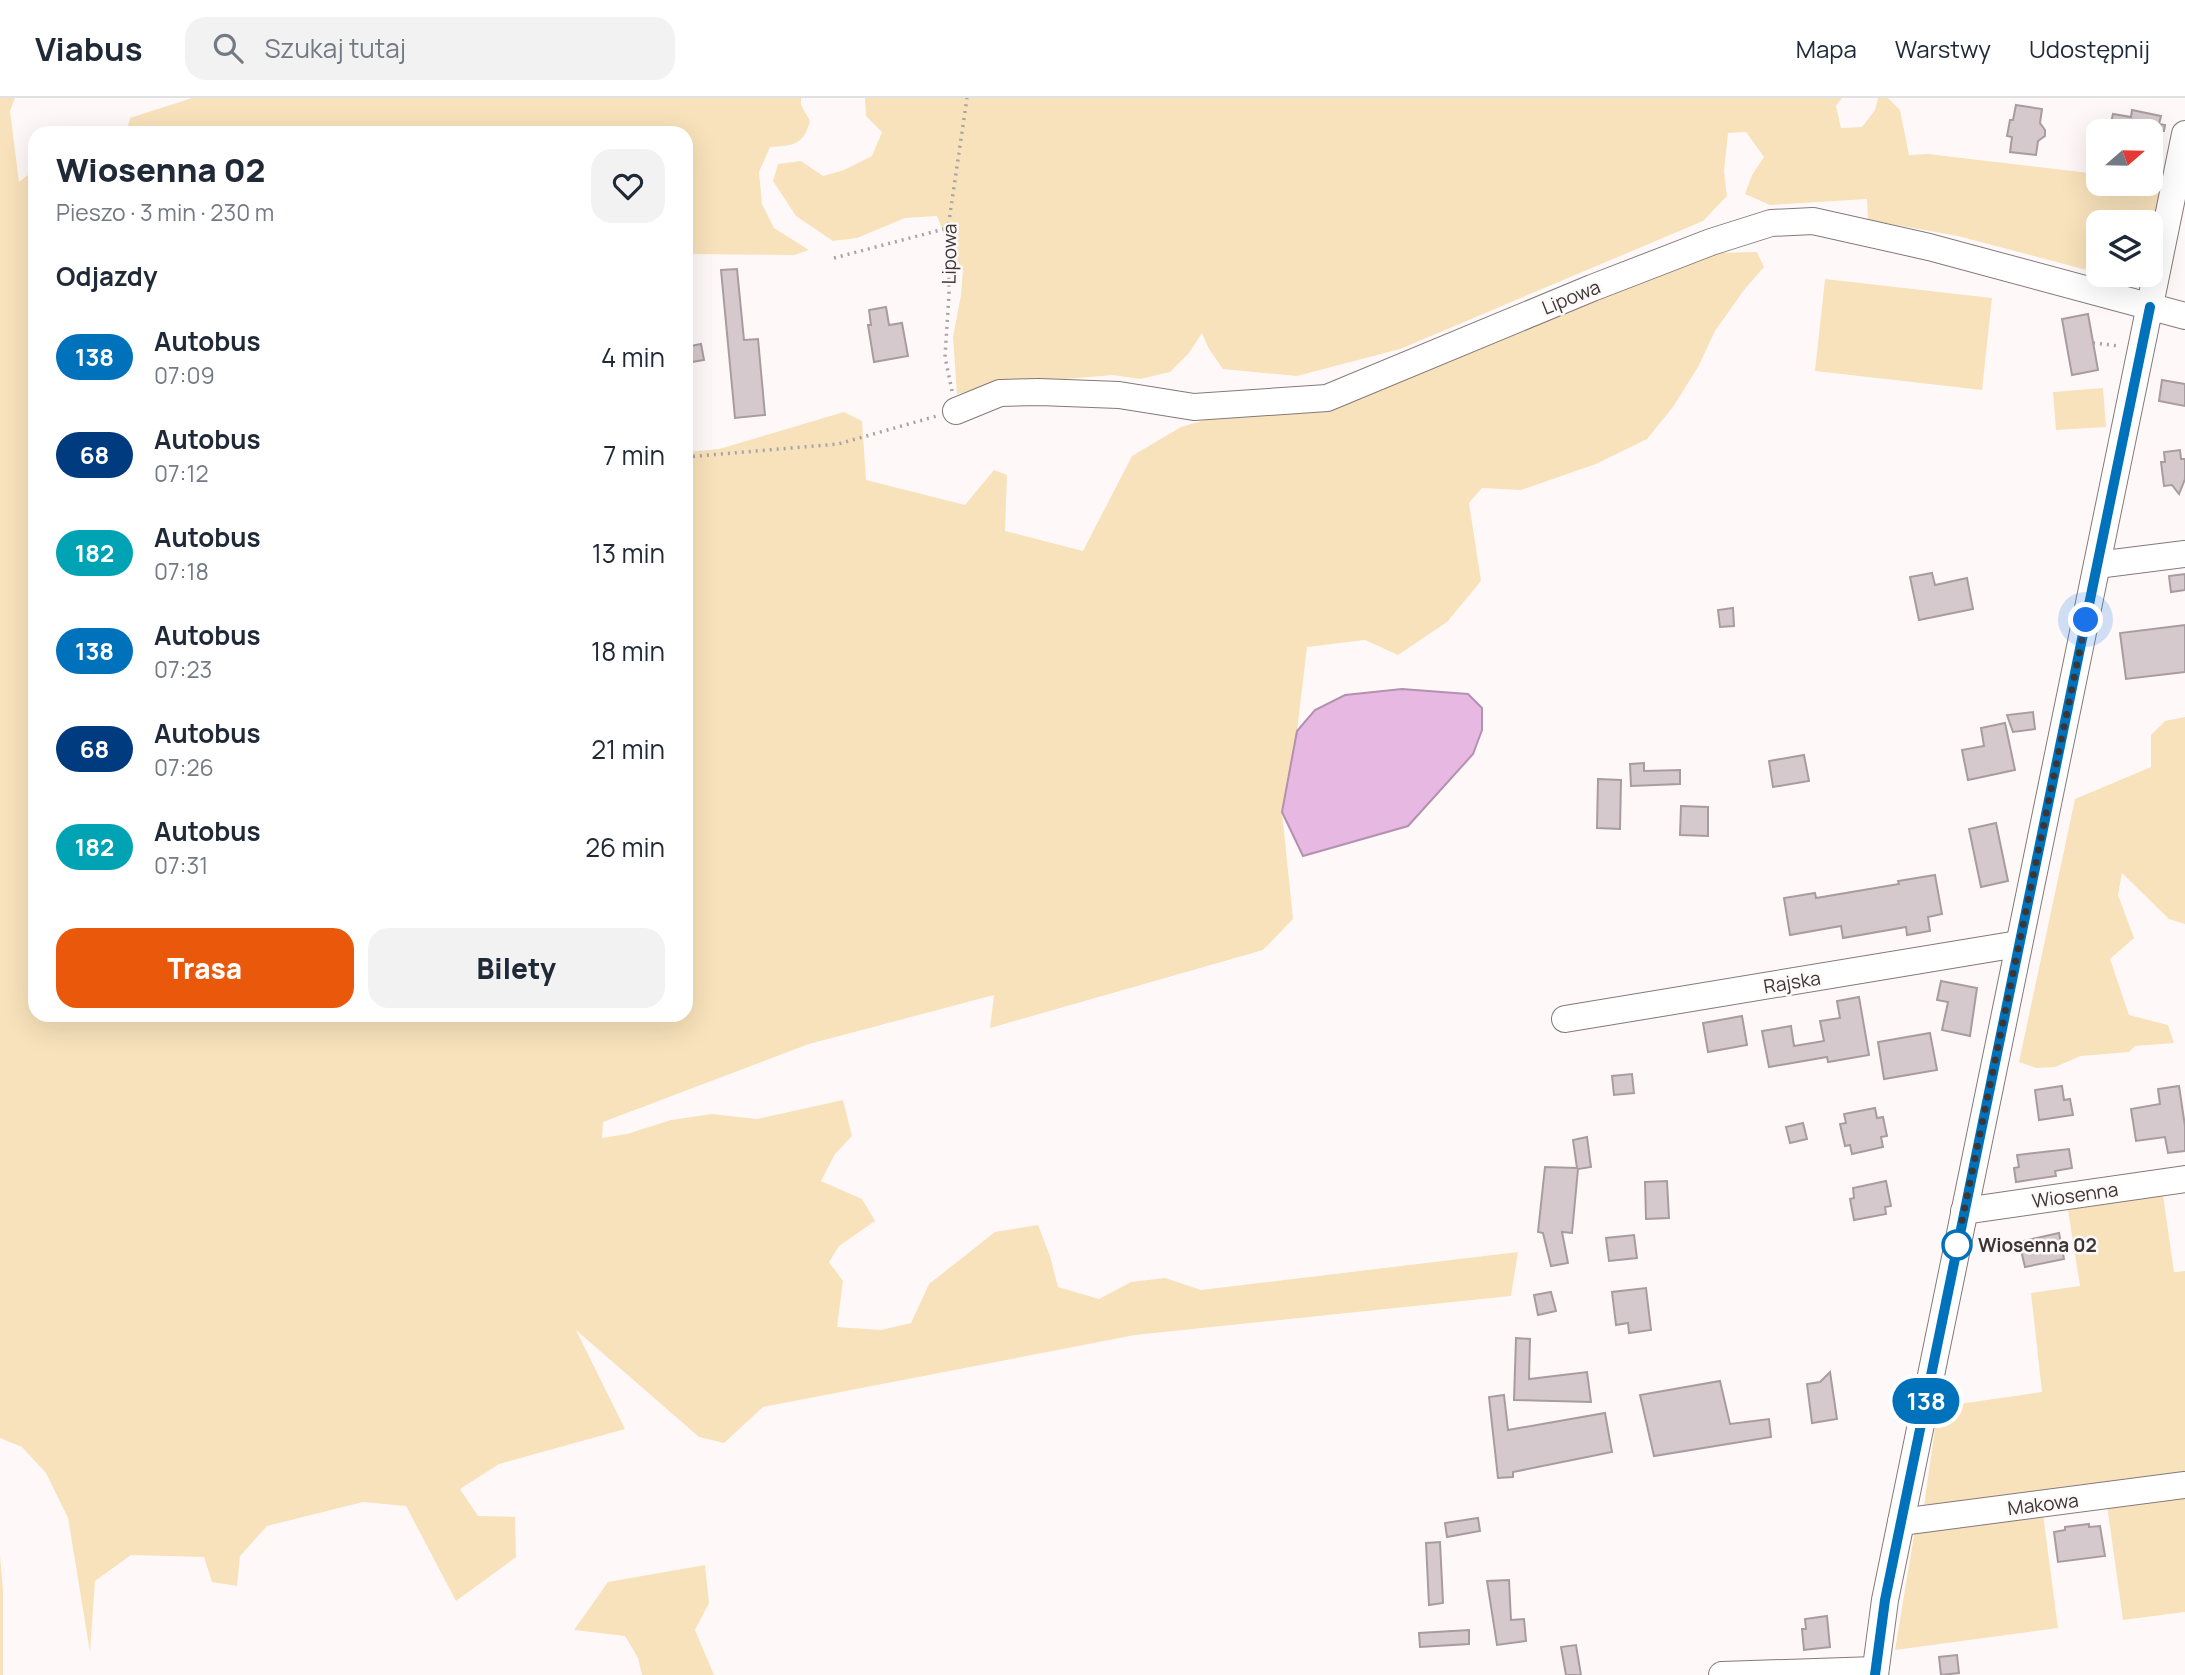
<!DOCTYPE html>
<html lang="pl">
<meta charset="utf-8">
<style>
:root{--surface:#fff;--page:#f2f2f3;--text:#1f2937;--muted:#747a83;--line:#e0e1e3;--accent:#ea580c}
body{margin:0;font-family:Manrope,sans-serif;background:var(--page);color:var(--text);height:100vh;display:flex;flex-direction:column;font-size:26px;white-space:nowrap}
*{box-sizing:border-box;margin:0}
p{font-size:23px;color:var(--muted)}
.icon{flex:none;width:38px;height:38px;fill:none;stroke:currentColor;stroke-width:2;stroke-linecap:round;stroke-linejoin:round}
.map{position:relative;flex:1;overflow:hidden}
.drawer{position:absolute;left:28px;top:28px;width:665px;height:896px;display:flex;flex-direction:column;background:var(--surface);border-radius:21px;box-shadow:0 7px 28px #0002}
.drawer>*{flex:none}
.badge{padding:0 14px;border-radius:23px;font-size:24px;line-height:46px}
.needle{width:46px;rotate:70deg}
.buttons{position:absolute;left:2086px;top:21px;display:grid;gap:14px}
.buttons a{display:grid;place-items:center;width:77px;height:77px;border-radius:14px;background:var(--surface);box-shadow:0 7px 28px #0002;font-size:35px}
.you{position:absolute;width:35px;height:35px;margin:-18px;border:5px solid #fff;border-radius:50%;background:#1a73e8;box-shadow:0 0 0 10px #1a73e833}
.map>.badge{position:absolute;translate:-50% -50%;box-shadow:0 0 0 4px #fff}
h2{padding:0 28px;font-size:26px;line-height:63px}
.round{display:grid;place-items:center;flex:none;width:74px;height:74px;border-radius:21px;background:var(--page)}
.headline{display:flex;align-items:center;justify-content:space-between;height:119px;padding:0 28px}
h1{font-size:33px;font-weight:800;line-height:52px}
.cta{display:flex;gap:14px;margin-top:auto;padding:14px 28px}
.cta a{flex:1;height:80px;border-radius:21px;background:var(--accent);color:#fff;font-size:28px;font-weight:800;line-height:80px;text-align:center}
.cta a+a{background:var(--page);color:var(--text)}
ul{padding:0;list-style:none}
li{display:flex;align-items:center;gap:21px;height:98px;padding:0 28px}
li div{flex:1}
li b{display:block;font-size:26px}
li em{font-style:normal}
li .badge{min-width:77px;font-weight:700;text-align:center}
header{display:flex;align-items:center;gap:42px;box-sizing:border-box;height:98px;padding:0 35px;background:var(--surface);border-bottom:2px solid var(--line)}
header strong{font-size:33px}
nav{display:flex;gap:38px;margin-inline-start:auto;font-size:24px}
.search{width:490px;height:63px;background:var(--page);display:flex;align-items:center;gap:18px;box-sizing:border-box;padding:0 24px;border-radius:21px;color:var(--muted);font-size:26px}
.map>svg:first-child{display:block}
</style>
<header>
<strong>Viabus</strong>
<div class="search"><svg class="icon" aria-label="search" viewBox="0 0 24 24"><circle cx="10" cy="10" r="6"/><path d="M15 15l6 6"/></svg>Szukaj tutaj</div>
<nav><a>Mapa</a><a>Warstwy</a><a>Udostępnij</a></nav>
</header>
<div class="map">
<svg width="2185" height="1577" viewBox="0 0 2185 1577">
<rect width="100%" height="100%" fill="#fef9f8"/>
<g fill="#f8e2bb">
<polygon points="0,0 15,0 10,13 19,84 35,71 35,917 686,917 686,354 719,351 844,314 862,323 866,382 965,407 994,372 1007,377 1005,433 1083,453 1132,358 1181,329 1223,317 1333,311 1713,155 1757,154 1764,169 1744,192 1715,233 1698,269 1673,309 1647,341 1596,366 1521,392 1482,390 1469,405 1481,483 1447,524 1398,557 1365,542 1307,549 1297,633 1282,714 1293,821 1263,852 990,930 994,897 809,946 603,1024 602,1040 627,1036 671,1022 712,1016 757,1021 843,1002 852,1038 835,1056 821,1083 862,1101 875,1123 839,1148 829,1164 843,1183 837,1229 881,1232 911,1225 929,1186 995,1134 1038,1127 1050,1158 1058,1189 1099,1201 1131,1184 1165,1180 1201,1192 1518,1154 1511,1198 1135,1237 763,1309 724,1345 699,1339 576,1232 625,1331 499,1366 460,1391 478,1418 515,1419 516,1459 456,1503 406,1408 363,1404 267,1428 240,1458 237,1488 212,1484 204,1459 131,1457 95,1483 90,1554 68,1420 46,1375 22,1349 0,1340"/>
<path d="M 192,0 L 801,0 L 801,7 L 810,23 C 804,47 792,48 770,49 L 759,74 L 762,106 L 774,130 L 809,152 L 794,157 L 686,156 L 686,35 L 126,35 L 130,20 Z"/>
<polygon points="865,0 1842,0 1836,8 1841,30 1862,29 1875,12 1878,0 1888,0 1900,12 1909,57 1928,56 2098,76 2098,86 2151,86 2151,83 2166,86 2151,153 2151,124 2098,124 2098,175 1958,138 1868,122 1867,101 1770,107 1745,96 1752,77 1764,59 1746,34 1728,35 1724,73 1727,98 1703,123 1400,251 1297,278 1223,271 1209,251 1202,235 1189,255 1170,274 1140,281 1113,277 994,287 957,296 953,239 961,197 963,171 952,156 937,118 905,120 857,140 833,143 796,118 773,83 778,66 801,63 823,78 844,72 872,58 882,34 866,18"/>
<polygon points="1825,181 1992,200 1982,292 1815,273"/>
<polygon points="2103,290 2106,329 2056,332 2053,294"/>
<polygon points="2185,619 2185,826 2169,821 2122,775 2118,797 2134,840 2110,861 2129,917 2168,927 2174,945 2135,948 2129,954 2081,958 2055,969 2036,970 2019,964 2075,701 2151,669 2151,637 2165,623"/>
<polygon points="2163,1097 2174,1174 2185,1173 2185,1374 1924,1408 1938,1309 2042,1294 2031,1195 2080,1188 2068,1112"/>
<polygon points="2185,1396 2185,1514 2123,1522 2107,1407"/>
<polygon points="2043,1416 2058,1530 1895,1552 1915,1431"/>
<polygon points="0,1457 3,1492 3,1577 0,1577"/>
<polygon points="705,1467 709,1505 695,1532 714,1577 642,1577 638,1560 625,1538 574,1532 608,1484"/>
</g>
<polygon fill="#e6b8e2" stroke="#b391af" stroke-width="2" points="1402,591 1468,596 1482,610 1482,632 1473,656 1408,728 1303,758 1282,714 1297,633 1315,612 1345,597"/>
<g fill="#d6c9cd" stroke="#a89ca0" stroke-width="2">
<polygon points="2016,7 2042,11 2040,25 2045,32 2045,38 2038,43 2036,57 2010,54 2012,39 2007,38 2010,22 2013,22"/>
<polygon points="2132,12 2161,18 2159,26 2165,27 2164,33 2158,33 2157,38 2151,36 2151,33 2109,33 2113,16 2131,19"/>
<polygon points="737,171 744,242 758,241 765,317 735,320 721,172"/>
<polygon points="886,209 889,227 902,225 908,258 874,264 868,227 871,227 869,212"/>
<polygon points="2088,216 2098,272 2072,277 2062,221"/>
<polygon points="701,246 704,262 686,265 686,249"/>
<polygon points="2162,282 2185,286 2185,308 2159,303"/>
<polygon points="2180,352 2181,361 2185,361 2185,381 2179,396 2172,387 2164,388 2161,364 2165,364 2164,354"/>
<polygon points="1932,475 1935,487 1967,480 1973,511 1919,522 1910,479"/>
<polygon points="2185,476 2185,492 2171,494 2169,478"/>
<polygon points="1733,510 1734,528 1720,529 1718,512"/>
<polygon points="2185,527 2185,574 2126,581 2120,535"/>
<polygon points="2033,614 2035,631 2013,634 2007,617"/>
<polygon points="2005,625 2015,672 1968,682 1962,652 1984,648 1981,630"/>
<polygon points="1804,657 1809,683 1773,689 1769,663"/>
<polygon points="1644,665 1644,673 1680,672 1680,686 1631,688 1630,666"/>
<polygon points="1598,681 1621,682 1620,731 1597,730"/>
<polygon points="1681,708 1708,709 1708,738 1680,737"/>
<polygon points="1996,725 2008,783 1981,789 1969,731"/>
<polygon points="1935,777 1942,816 1928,819 1930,833 1907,837 1906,829 1843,840 1841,828 1790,837 1784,800 1815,795 1816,800 1899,786 1898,783"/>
<polygon points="1941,883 1977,890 1970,938 1942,932 1948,904 1937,902"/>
<polygon points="1859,899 1869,957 1828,964 1827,959 1769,969 1762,933 1791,928 1794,948 1824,943 1820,923 1840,920 1837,903"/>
<polygon points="1742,918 1747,947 1708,954 1703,925"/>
<polygon points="1930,935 1937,972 1884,981 1878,944"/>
<polygon points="1632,976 1634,995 1614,997 1612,978"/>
<polygon points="2062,988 2064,1002 2070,1001 2073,1017 2039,1022 2035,992"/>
<polygon points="2179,988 2185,1028 2185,1053 2168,1055 2165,1039 2136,1043 2131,1011 2160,1006 2158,991"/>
<polygon points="1875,1010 1877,1020 1883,1019 1887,1038 1881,1039 1883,1049 1852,1056 1850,1047 1845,1048 1840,1026 1846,1025 1844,1016"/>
<polygon points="1803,1025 1807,1041 1790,1045 1786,1029"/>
<polygon points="1587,1039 1591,1069 1578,1071 1572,1135 1562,1134 1568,1165 1551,1168 1543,1135 1538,1134 1545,1069 1577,1070 1573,1042"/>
<polygon points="2069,1051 2072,1070 2055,1073 2056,1078 2016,1084 2014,1070 2019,1069 2017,1057"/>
<polygon points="1667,1083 1669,1120 1646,1121 1645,1084"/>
<polygon points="1886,1083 1891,1108 1885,1109 1886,1116 1854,1122 1850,1101 1854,1100 1853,1090"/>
<polygon points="2059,1135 2064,1161 2025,1169 2019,1144"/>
<polygon points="1634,1137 1637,1160 1609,1163 1606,1140"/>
<polygon points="1646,1190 1651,1232 1629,1235 1628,1225 1616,1227 1612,1194"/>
<polygon points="1551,1194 1556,1213 1538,1217 1534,1197"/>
<polygon points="1516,1240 1530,1241 1529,1281 1587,1274 1591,1304 1514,1302"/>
<polygon points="1830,1274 1837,1321 1812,1325 1807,1286 1820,1284"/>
<polygon points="1720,1283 1730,1326 1769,1321 1771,1339 1654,1358 1640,1297"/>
<polygon points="1504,1297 1508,1332 1605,1315 1612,1354 1513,1374 1513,1379 1498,1380 1489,1299"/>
<polygon points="1478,1420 1480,1433 1447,1439 1445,1425"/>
<polygon points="2089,1426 2089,1429 2100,1428 2105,1458 2058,1464 2054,1434 2065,1432 2065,1429"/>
<polygon points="1440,1444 1443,1505 1429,1507 1426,1445"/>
<polygon points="1509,1482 1511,1522 1524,1521 1526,1543 1497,1547 1487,1483"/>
<polygon points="1827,1518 1830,1549 1804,1552 1802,1531 1806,1531 1805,1521"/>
<polygon points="1469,1532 1469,1546 1420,1549 1419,1535"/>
<polygon points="1576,1547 1581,1577 1566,1577 1561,1549"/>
<polygon points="1957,1557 1959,1575 1941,1577 1939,1559"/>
</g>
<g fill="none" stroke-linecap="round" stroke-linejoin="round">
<g stroke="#847978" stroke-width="28">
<g id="minor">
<polyline points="956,313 1000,295 1039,294 1119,297 1194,309 1327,300 1592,190 1711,144 1771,125 1813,123 1929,149 2185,218"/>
<polyline points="2097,467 2185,456"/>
<polyline points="1565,921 2018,846"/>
<polyline points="1964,1113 2185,1081"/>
<polyline points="1901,1424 2185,1387"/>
<polyline points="1722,1577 1875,1572"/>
<polyline points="1875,1577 1885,1502 2185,36"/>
</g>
</g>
<g stroke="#a9a4a4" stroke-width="3.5" stroke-dasharray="2 5" stroke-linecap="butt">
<polyline points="834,160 948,130"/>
<polyline points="2093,245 2119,248"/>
<polyline points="952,293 945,259 949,196 948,130 967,0"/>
<polyline points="686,359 838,346 937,318"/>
</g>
<use href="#minor" stroke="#fff" stroke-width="26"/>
</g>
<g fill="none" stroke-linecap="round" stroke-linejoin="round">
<g stroke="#fff" stroke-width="16">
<polyline id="line" points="1875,1577 1885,1502 2150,209"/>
</g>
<use href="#line" stroke="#0072bc" stroke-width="10"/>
<polyline stroke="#3c3737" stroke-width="7" stroke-dasharray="0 12.6" points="1957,1147 2086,522"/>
</g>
<circle fill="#fff" stroke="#0072bc" stroke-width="3.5" cx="1957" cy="1147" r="14"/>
<g text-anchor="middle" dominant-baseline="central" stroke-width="5" stroke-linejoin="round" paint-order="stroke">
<g font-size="19" fill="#3c3737" stroke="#fef9f8">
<text transform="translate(949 156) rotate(-89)">Lipowa</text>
<text transform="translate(1571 199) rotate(-22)">Lipowa</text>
<text transform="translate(1792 884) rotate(-9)">Rajska</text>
<text transform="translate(2075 1097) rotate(-8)">Wiosenna</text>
<text transform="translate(2043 1406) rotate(-7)">Makowa</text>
</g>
<g font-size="19" font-weight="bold" fill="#3c3737" stroke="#fef9f8" text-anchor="start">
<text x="1978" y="1147">Wiosenna 02</text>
</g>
</g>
</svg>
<div class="buttons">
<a><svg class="needle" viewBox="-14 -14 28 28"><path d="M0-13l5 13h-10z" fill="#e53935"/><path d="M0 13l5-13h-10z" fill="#747a83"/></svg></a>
<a><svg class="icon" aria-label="layers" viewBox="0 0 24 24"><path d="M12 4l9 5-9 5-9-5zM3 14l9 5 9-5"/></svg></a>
</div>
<div class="you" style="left:2086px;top:522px"></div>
<b class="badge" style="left:1926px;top:1303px;background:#0072bc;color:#fff">138</b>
<section class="drawer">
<div class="headline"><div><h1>Wiosenna 02</h1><p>Pieszo · 3 min · 230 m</p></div><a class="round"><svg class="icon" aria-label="heart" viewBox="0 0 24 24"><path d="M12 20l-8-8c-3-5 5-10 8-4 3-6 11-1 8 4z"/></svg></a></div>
<h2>Odjazdy</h2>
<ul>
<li><span class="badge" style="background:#0072bc;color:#fff">138</span><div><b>Autobus</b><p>07:09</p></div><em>4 min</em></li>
<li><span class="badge" style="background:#003b80;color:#fff">68</span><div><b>Autobus</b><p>07:12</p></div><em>7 min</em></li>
<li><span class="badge" style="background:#00a3b4;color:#fff">182</span><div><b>Autobus</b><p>07:18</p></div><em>13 min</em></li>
<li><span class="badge" style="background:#0072bc;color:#fff">138</span><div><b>Autobus</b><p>07:23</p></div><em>18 min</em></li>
<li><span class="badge" style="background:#003b80;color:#fff">68</span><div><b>Autobus</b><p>07:26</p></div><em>21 min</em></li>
<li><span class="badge" style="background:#00a3b4;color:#fff">182</span><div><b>Autobus</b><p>07:31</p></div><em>26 min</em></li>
</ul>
<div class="cta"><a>Trasa</a><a>Bilety</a></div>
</section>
</div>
